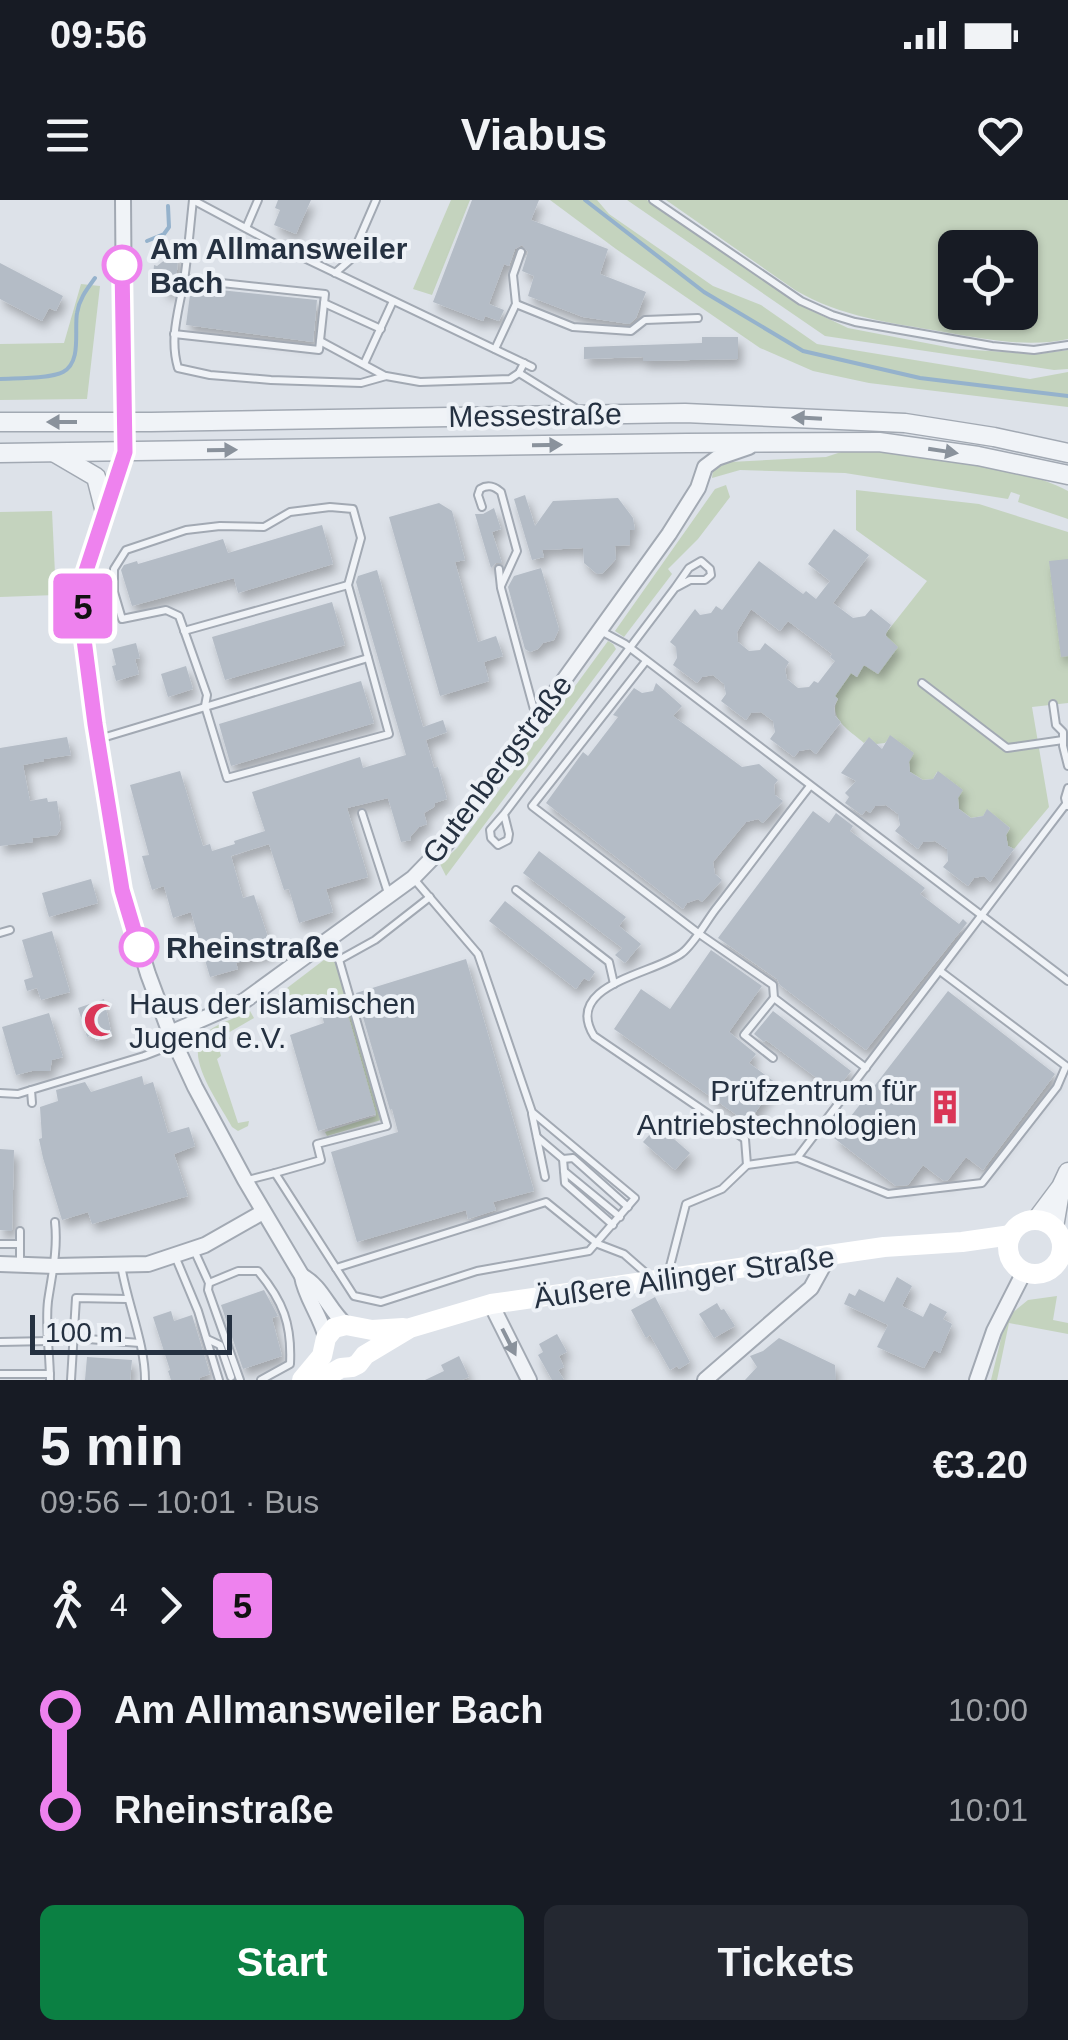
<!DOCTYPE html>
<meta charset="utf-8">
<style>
:root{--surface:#171b24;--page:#242831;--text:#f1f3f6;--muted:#9ea1a6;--accent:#0b8043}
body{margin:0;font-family:Helvetica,sans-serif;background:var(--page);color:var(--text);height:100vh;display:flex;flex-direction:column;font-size:38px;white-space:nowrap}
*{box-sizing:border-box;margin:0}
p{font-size:32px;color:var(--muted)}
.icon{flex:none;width:55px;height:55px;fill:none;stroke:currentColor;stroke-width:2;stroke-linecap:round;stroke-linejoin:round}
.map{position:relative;height:1180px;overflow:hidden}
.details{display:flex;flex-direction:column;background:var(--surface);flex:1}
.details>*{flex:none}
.badge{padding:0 20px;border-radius:8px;font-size:35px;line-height:65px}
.tools{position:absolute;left:938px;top:30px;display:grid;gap:20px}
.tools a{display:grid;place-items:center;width:100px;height:100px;border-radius:15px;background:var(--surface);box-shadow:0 2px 8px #0004;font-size:50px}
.scale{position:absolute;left:30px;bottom:25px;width:202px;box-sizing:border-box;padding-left:10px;border:5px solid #253141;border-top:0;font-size:28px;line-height:35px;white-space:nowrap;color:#253141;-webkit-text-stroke:8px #edf1f6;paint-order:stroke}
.map>.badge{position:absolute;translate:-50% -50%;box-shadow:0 0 0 5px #fff}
.legs{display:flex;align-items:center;gap:15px;height:110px;padding:0 40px;font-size:32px}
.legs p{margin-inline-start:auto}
.head{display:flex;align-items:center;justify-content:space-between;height:170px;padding:0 40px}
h1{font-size:55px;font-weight:700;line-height:75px}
.primary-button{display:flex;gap:20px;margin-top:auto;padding:20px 40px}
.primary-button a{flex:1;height:115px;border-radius:15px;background:var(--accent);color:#fff;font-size:40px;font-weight:700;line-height:115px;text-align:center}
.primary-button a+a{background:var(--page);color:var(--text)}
ul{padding:0 40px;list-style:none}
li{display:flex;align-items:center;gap:35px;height:100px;font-size:38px}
li i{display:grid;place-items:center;width:15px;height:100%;margin:0 12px;background:currentColor}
li i::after{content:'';width:25px;height:25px;margin:-12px;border:8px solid;border-radius:50%;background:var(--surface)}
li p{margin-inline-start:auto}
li:first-child i{background:linear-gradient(#0000 50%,currentColor 0)}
li:last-child i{background:linear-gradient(currentColor 50%,#0000 0)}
.status{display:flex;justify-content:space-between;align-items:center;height:70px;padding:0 50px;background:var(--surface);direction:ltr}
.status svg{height:28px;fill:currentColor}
header{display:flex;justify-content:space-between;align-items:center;height:130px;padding:0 40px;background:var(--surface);font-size:45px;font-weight:700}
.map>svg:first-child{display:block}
</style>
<div class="status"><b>09:56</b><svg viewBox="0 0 49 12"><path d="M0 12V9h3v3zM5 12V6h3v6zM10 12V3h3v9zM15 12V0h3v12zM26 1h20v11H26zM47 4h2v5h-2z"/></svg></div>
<header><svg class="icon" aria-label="menu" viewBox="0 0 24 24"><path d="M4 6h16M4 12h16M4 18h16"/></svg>Viabus<svg class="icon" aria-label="heart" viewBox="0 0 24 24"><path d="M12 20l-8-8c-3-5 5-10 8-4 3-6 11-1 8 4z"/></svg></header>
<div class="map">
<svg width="1068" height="1180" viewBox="0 0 1068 1180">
<defs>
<filter id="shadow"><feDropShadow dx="4" dy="7" stdDeviation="5" flood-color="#0004"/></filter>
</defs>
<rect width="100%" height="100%" fill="#dde2e9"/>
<g fill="#c4d3be" fill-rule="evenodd">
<polygon points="451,0 470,0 432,95 413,89"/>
<polygon points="550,0 597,0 609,14 713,86 761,105 817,144 1030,179 1068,172 1068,207 869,183 813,171 760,148 616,49"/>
<polygon points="627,0 647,0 810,110 848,128 957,149 1038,154 1068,150 1068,169 1054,170 825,136"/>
<path d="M 666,0 L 1068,0 L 1068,139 C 1028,148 984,139 944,132 C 892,123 841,117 795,90 ZM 955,48 L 1020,48 L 1020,112 L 955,112 Z"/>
<polygon points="81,84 100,86 87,199 0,200 0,144 64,143"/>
<path d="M 850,249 C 916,252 1009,261 1068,291 L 1068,319 L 1018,302 L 1020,295 L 1011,292 L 1008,299 L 845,273 L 740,270 L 712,278 L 713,269 L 730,262 L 826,257 Z"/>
<polygon points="726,285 730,297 698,339 668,369 672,374 624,437 615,431 715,289"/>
<path d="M 856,290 L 979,304 L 1068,332 L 1068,503 L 1032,507 L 1049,607 L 1014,649 L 1008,646 L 1006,635 L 1010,628 L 987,610 L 983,616 L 971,618 L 959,609 L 958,598 L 937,572 L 933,579 L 923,580 L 910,572 L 909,562 L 891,536 L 885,543 L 876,544 L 869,538 L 864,543 C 850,531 827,518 838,499 L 830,493 L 837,492 L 849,476 L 847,470 L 857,477 L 860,466 L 873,465 L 878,474 L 888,444 L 886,433 L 927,381 L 856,330 Z"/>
<polygon points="52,311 56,395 0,397 0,312"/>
<polygon points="608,441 613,444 616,449 446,676 440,664 457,648"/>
<path d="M 333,753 L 381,920 L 327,936 L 325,932 L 376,916 L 341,797 L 319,803 L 316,796 L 294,802 L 295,808 C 285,810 277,810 270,801 Z"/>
<path d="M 250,811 L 254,818 L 228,833 L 230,839 L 218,844 L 221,856 L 217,859 L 238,923 L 249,921 L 248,926 L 238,931 L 232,927 C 220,904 181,854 206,833 C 218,823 236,818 250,811 Z"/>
<polygon points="1057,1096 1053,1120 1068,1123 1068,1134 1009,1123 997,1180 991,1180 1006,1118 1028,1100"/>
</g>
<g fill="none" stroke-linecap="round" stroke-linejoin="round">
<g stroke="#95b2cc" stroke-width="4">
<polyline points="585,0 704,92 803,151 920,178 1068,196"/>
<polyline points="147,41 164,34 169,27 168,6"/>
<path d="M 0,179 C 16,178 50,179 63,172 C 82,162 74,131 77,113 C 79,99 87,89 95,78"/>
</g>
</g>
<g fill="#b4bcc6" fill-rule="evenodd" filter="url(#shadow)">
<polygon points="278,0 311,0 296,34 274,25 280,10 275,8"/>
<polygon points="472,0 539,0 531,20 608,49 600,74 646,92 636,118 629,124 583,117 528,96 534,76 522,71 528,52 522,45 515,49 509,66 504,64 489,104 504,110 499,121 485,116 483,121 433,102"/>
<polygon points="179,49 175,92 163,91 164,78 153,77 154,65 157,66"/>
<polygon points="0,63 63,96 56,111 49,108 42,121 0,99"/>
<polygon points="191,87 317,100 313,142 186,125"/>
<polygon points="702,137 738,137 738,159 643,161 643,157 584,159 584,147 702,143"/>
<polygon points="525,295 535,326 553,301 618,298 633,318 635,330 630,330 630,345 615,346 616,359 603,373 597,374 584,363 583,348 542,350 544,357 532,360 514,299"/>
<polygon points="439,303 452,311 465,360 455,362 478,442 496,436 503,456 484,462 489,481 440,496 389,317"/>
<polygon points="494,308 501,329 492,332 502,363 496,363 491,368 475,314 483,314"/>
<polygon points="322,325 333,364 238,393 234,378 132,406 121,370 124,365 137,361 138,364 223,339 228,353"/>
<path d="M 834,329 L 869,355 L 833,403 L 853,418 L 865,416 L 871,409 L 891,425 L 885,435 L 898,447 L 878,474 L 864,465 L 857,477 L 851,473 L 835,496 L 838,499 L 834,506 L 835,516 L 841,522 L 816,554 L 810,549 L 799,551 L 794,557 L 770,539 L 775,532 L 773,521 L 761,512 L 751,513 L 746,520 L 721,501 L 726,494 L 724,484 L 713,475 L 702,477 L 697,483 L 673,465 L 677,458 L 676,447 L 670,442 L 695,409 L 700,415 L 711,413 L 716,406 L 722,410 L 759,361 L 803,394 L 806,391 L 816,399 L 830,381 L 808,364 ZM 751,409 L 780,431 L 788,421 L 832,454 L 830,457 L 835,461 L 818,483 L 814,481 L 809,487 L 798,488 L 787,479 L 785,469 L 789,462 L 765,443 L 760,450 L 749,451 L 738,442 L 737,432 Z"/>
<polygon points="1068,359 1068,456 1061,457 1049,361"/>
<polygon points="541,368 559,429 554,440 543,443 538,449 530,452 525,449 508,387 514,376"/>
<polygon points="377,370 423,527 443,520 447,532 426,540 434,568 438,567 447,599 435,603 434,607 424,613 427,624 419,627 410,637 411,640 401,642 388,598 347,608 368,677 326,689 333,712 299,723 289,689 284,690 269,644 231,656 243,698 254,695 273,752 236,763 238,769 210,777 191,712 173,718 164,686 152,690 142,656 149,655 130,585 180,571 203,646 210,644 212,651 235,644 234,641 265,631 252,592 360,557 363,568 406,555 356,382 358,376"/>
<polygon points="332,402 345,445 225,480 212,437"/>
<polygon points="136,443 140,458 135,459 139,474 116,481 112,466 116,465 112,449"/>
<polygon points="186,466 193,489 168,497 161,474"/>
<polygon points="361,481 374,523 231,566 219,524"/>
<polygon points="656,483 682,506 673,516 742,567 759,564 778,580 774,585 775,595 783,601 763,623 758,619 746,622 713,662 715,674 722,680 702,702 698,699 687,703 683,709 546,603 583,552 588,556 618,517 613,515 634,488 642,493 653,491"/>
<polygon points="890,535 914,553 909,562 910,572 923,580 933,579 938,571 963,590 958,598 959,609 971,618 983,616 987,609 1010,628 1006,635 1008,646 1014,649 990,682 984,676 974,678 968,686 943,667 948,661 947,649 935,641 923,642 918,649 895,631 900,625 898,614 886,605 875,606 870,613 866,610 862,615 845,603 849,597 845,593 856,581 841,573 869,537 882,549"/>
<polygon points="67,537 71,555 44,559 44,561 23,565 30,601 47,598 48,602 57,601 61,628 57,635 32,638 33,642 0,646 0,548"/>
<polygon points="813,611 829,623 836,613 853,626 850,631 925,688 920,694 959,724 963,719 967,723 866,850 780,785 777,779 718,738"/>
<polygon points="539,651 626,717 619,726 641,744 625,763 615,755 622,748 523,673"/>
<polygon points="91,679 98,703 49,717 42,693"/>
<polygon points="505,701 595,772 589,781 584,778 576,789 489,721"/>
<polygon points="52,731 70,792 41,800 37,788 27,791 24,780 33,777 22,740"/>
<polygon points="711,750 762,786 729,832 756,854 749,863 776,883 748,923 614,829 641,789 670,809"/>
<polygon points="466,759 534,991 493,1002 496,1010 468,1019 466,1010 357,1042 331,952 398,932 392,909 390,910 356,793"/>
<polygon points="948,791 1055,874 983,970 966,957 948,980 944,981 923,965 908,985 896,986 834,938"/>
<polygon points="343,797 376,914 318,931 290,835 324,823 319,804"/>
<polygon points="104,799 112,836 96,841 94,834 87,837 78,808"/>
<polygon points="773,811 851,871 835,892 766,840 764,842 754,834"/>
<polygon points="49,813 63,857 52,860 50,871 32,871 16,875 2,827"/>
<polygon points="142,876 144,885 153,882 168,933 189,927 195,946 174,954 188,996 92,1024 88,1012 62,1020 43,958 39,939 42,938 40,907 58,901 56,890 85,882 91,892"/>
<polygon points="658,925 690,953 675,970 643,942"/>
<polygon points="0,949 14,950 12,1031 0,1030"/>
<polygon points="897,1077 912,1086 902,1106 923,1117 930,1103 947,1112 943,1119 952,1124 940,1153 934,1150 924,1168 877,1147 888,1125 844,1104 849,1093 855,1096 859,1089 884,1102"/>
<polygon points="264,1090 278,1116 272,1118 282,1156 243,1169 221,1105"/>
<polygon points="655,1097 690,1162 679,1169 677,1166 670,1170 650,1135 646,1138 631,1110"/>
<polygon points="717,1103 721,1110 724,1109 735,1126 714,1138 699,1114"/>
<polygon points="171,1111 174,1121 192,1115 210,1174 199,1178 200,1180 171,1180 168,1171 170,1170 153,1117"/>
<polygon points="557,1134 567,1152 559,1156 564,1167 558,1170 564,1180 552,1180 538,1155 543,1152 539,1144"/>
<polygon points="779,1138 835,1165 836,1180 745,1180 757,1167 750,1156 763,1151"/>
<polygon points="459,1156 469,1177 462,1180 425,1180 444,1171 441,1165"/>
<polygon points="87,1157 132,1160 130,1180 85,1180"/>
</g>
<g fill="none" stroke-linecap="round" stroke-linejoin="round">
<g stroke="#a2a9b3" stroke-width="10">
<g id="service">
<path d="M 193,0 C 190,27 188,54 184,80 C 179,111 169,137 178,168 L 210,175 L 271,180 L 361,183 L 386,176 L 420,182 L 510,179 L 519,173 L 524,163"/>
<polyline points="193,0 277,45 532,167"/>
<polyline points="653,0 801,101 832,115 855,122 992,146 1034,150 1068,145"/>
<polyline points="246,28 258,0"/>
<polyline points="335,73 350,60 376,0"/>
<polyline points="324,103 381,129"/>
<polyline points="516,104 573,127 631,131 645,120 698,118"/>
<polyline points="174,134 319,150 325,94 184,79"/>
<polyline points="320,141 385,176"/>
<polyline points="495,149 516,104 513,75 521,52"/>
<polyline points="364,164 393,101"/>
<polyline points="519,173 577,209"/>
<polygon points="330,307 353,309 361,338 348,385 389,534 227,578 205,506 207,495 179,416 166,410 122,419 114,392 114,369 126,350 186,330 220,326 264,327 290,312"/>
<path d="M 482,307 L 478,295 L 480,289 C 488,284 494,286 501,292 L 517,351 L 501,386"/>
<polyline points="499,369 501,388 536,517"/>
<polyline points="184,431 348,385"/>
<polyline points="601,431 625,444 1068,781"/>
<polyline points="646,461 532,606 698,733 773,785 774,798 866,868"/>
<polyline points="922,483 1007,548 1063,540"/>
<polyline points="1053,504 1056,525 1063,532 1063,546 1068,566"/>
<polyline points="99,539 368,458"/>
<polyline points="1067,606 1065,598 1068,588"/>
<polyline points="362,613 388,693"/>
<polyline points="504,614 490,630 491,638 498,645 508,640 509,634 504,614 675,388 690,380 705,380 711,375 710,369 701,361 689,368 675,388"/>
<polyline points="516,690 609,762 614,784"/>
<polyline points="0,733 10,730"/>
<polyline points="339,760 375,740 430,697"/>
<polyline points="773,858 744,835 774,798"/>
<polyline points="0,893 18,894 31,890"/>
<polyline points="32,903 31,890 144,856 175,844"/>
<polyline points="532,914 545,977"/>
<polyline points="537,937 563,959 573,958 628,1007"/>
<polyline points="798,958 888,994 982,983 1057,887 1066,866 940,771"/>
<polyline points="563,959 565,983 613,1025"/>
<path d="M 747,965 L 745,939 L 594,836 C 562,784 655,774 682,753 C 693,745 706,722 715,710 C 747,669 778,627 810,586"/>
<polyline points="564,971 620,1017"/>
<polyline points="275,973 321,960 317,944 387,926 333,739"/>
<polyline points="248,980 275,973 354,1096 381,1102 477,1071 589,1051 635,998 532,912 478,754 414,679"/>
<polyline points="0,1044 20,1044"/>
<polyline points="194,1050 209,1083 208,1090 240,1180"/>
<polyline points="175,1056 198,1111 219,1180"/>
<polyline points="20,1064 20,1031"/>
<path d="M 121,1065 C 127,1103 145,1143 145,1180"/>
<polyline points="336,1068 546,1002 598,1044 624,1054 648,1075"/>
<polyline points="668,1074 686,1004 722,989 747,965 797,958 1066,604"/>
<path d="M 209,1083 L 238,1071 L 258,1071 C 283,1101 292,1124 290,1164 L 261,1180"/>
<polyline points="75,1138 140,1143"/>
<polyline points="207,1139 220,1145 231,1177"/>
<polyline points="0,1142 49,1141"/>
<polyline points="0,1174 50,1174"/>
<path d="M 50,1180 C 50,1154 45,1126 48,1101 C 52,1074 58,1050 55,1022"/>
<polyline points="71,1180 76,1098 127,1099"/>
</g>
</g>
<g stroke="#a2a9b3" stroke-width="18">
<g id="minor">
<path d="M 123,0 L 125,251 L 84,377 L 82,424 L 95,524 L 122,690 L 148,774 L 170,833 L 195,887 L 245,980 L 302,1076 C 305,1097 321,1116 326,1138"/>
<polyline points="170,833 244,801 413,678 446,644 669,334 698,288 705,267 717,258 749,247"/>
<polyline points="0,1064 55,1066 148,1064 205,1045 263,1012"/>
<path d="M 302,1076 C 322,1086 329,1111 346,1125"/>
<polyline points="491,1104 529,1180"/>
<polyline points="705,1180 811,1088 828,1057"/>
<polyline points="977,1180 994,1131 1024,1072"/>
</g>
</g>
<g stroke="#a2a9b3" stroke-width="21">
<g id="tertiary">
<polyline points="0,222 151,222 685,213 905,223 994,237 1068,253"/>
<polyline points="0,253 686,243 879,242 978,256 1068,275"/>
<polyline points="55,253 96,277 105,312"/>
<polyline points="1037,1019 1061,987 1068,972"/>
<polyline points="1054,1027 1060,992"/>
</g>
</g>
<use href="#service" stroke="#f0f3f7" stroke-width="6"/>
<use href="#minor" stroke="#f0f3f7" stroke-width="14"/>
<use href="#tertiary" stroke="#f0f3f7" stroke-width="18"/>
<g stroke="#fff" stroke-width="20">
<circle cx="1035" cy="1047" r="27"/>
<polyline points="302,1180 322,1156 326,1138 334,1128 346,1125 372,1130 403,1128"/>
<polyline points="320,1180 341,1168 352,1167 358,1164 365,1155 410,1128 491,1104 884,1047 962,1042 1011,1035"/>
</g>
</g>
<defs><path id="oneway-solid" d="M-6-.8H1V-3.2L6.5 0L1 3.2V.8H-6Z" transform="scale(2.5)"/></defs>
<g fill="#8a929c">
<use href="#oneway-solid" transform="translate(807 218) rotate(-177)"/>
<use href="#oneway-solid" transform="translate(62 222) rotate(180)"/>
<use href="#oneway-solid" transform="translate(547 245) rotate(-1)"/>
<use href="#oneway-solid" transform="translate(222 250) rotate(-1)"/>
<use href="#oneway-solid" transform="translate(943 251) rotate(9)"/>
<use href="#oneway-solid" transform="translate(509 1142) rotate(63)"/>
</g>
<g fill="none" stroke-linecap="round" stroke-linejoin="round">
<g stroke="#fff" stroke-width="22">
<polyline id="line-1" points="122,65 125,252 84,377 82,424 95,524 122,690 139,747"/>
</g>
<use href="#line-1" stroke="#ee82ee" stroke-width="15"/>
</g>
<defs>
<g id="mosque-bare" transform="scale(2.7)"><path d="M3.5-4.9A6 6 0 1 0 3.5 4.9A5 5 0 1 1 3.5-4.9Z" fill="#da3657" stroke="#edf1f6" stroke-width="2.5" paint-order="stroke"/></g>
<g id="building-bare" transform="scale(2.7)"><path d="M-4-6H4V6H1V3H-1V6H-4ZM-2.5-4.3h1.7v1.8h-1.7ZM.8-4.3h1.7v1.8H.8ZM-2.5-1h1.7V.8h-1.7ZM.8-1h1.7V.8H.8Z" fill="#da3657" stroke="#edf1f6" stroke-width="2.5" paint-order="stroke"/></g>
</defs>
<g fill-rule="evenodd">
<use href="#mosque-bare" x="101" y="820"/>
<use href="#building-bare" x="945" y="907"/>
</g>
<g fill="#fff" stroke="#ee82ee" stroke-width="5">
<circle cx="122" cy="65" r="18"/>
<circle cx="139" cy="747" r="18"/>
</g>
<g text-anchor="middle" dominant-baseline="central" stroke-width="8" stroke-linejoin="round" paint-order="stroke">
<g font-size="30" font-weight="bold" fill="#253141" stroke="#edf1f6" text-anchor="start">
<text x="150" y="48">Am Allmansweiler<tspan x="150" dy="34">Bach</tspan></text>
<text x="166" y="747">Rheinstraße</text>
</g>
<g font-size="30" fill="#253141" stroke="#edf1f6">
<text transform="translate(535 215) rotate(-1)">Messestraße</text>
<text transform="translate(497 569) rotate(-53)">Gutenbergstraße</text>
<text transform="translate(684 1077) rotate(-8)">Äußere Ailinger Straße</text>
</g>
<g font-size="30" fill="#253141" stroke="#edf1f6" text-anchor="start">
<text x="129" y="803">Haus der islamischen<tspan x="129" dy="34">Jugend e.V.</tspan></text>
<text x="917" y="890" text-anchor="end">Prüfzentrum für<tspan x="917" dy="34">Antriebstechnologien</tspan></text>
</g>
</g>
</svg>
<div class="tools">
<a><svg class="icon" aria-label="locate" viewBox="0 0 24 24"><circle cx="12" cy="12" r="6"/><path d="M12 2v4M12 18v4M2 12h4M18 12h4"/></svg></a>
</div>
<div class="scale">100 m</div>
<b class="badge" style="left:83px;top:406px;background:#ee82ee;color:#111">5</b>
</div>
<section class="details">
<div class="head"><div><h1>5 min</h1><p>09:56 – 10:01 · Bus</p></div><b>€3.20</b></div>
<div class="legs"><svg class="icon" aria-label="walk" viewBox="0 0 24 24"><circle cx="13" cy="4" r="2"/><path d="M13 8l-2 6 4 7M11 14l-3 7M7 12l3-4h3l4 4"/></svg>4<svg class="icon" aria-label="forward" viewBox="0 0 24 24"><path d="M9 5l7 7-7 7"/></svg><b class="badge" style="background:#ee82ee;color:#111">5</b></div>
<ul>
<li><i style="color:#ee82ee"></i><b>Am Allmansweiler Bach</b><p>10:00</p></li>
<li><i style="color:#ee82ee"></i><b>Rheinstraße</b><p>10:01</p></li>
</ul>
<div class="primary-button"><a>Start</a><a>Tickets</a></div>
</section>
